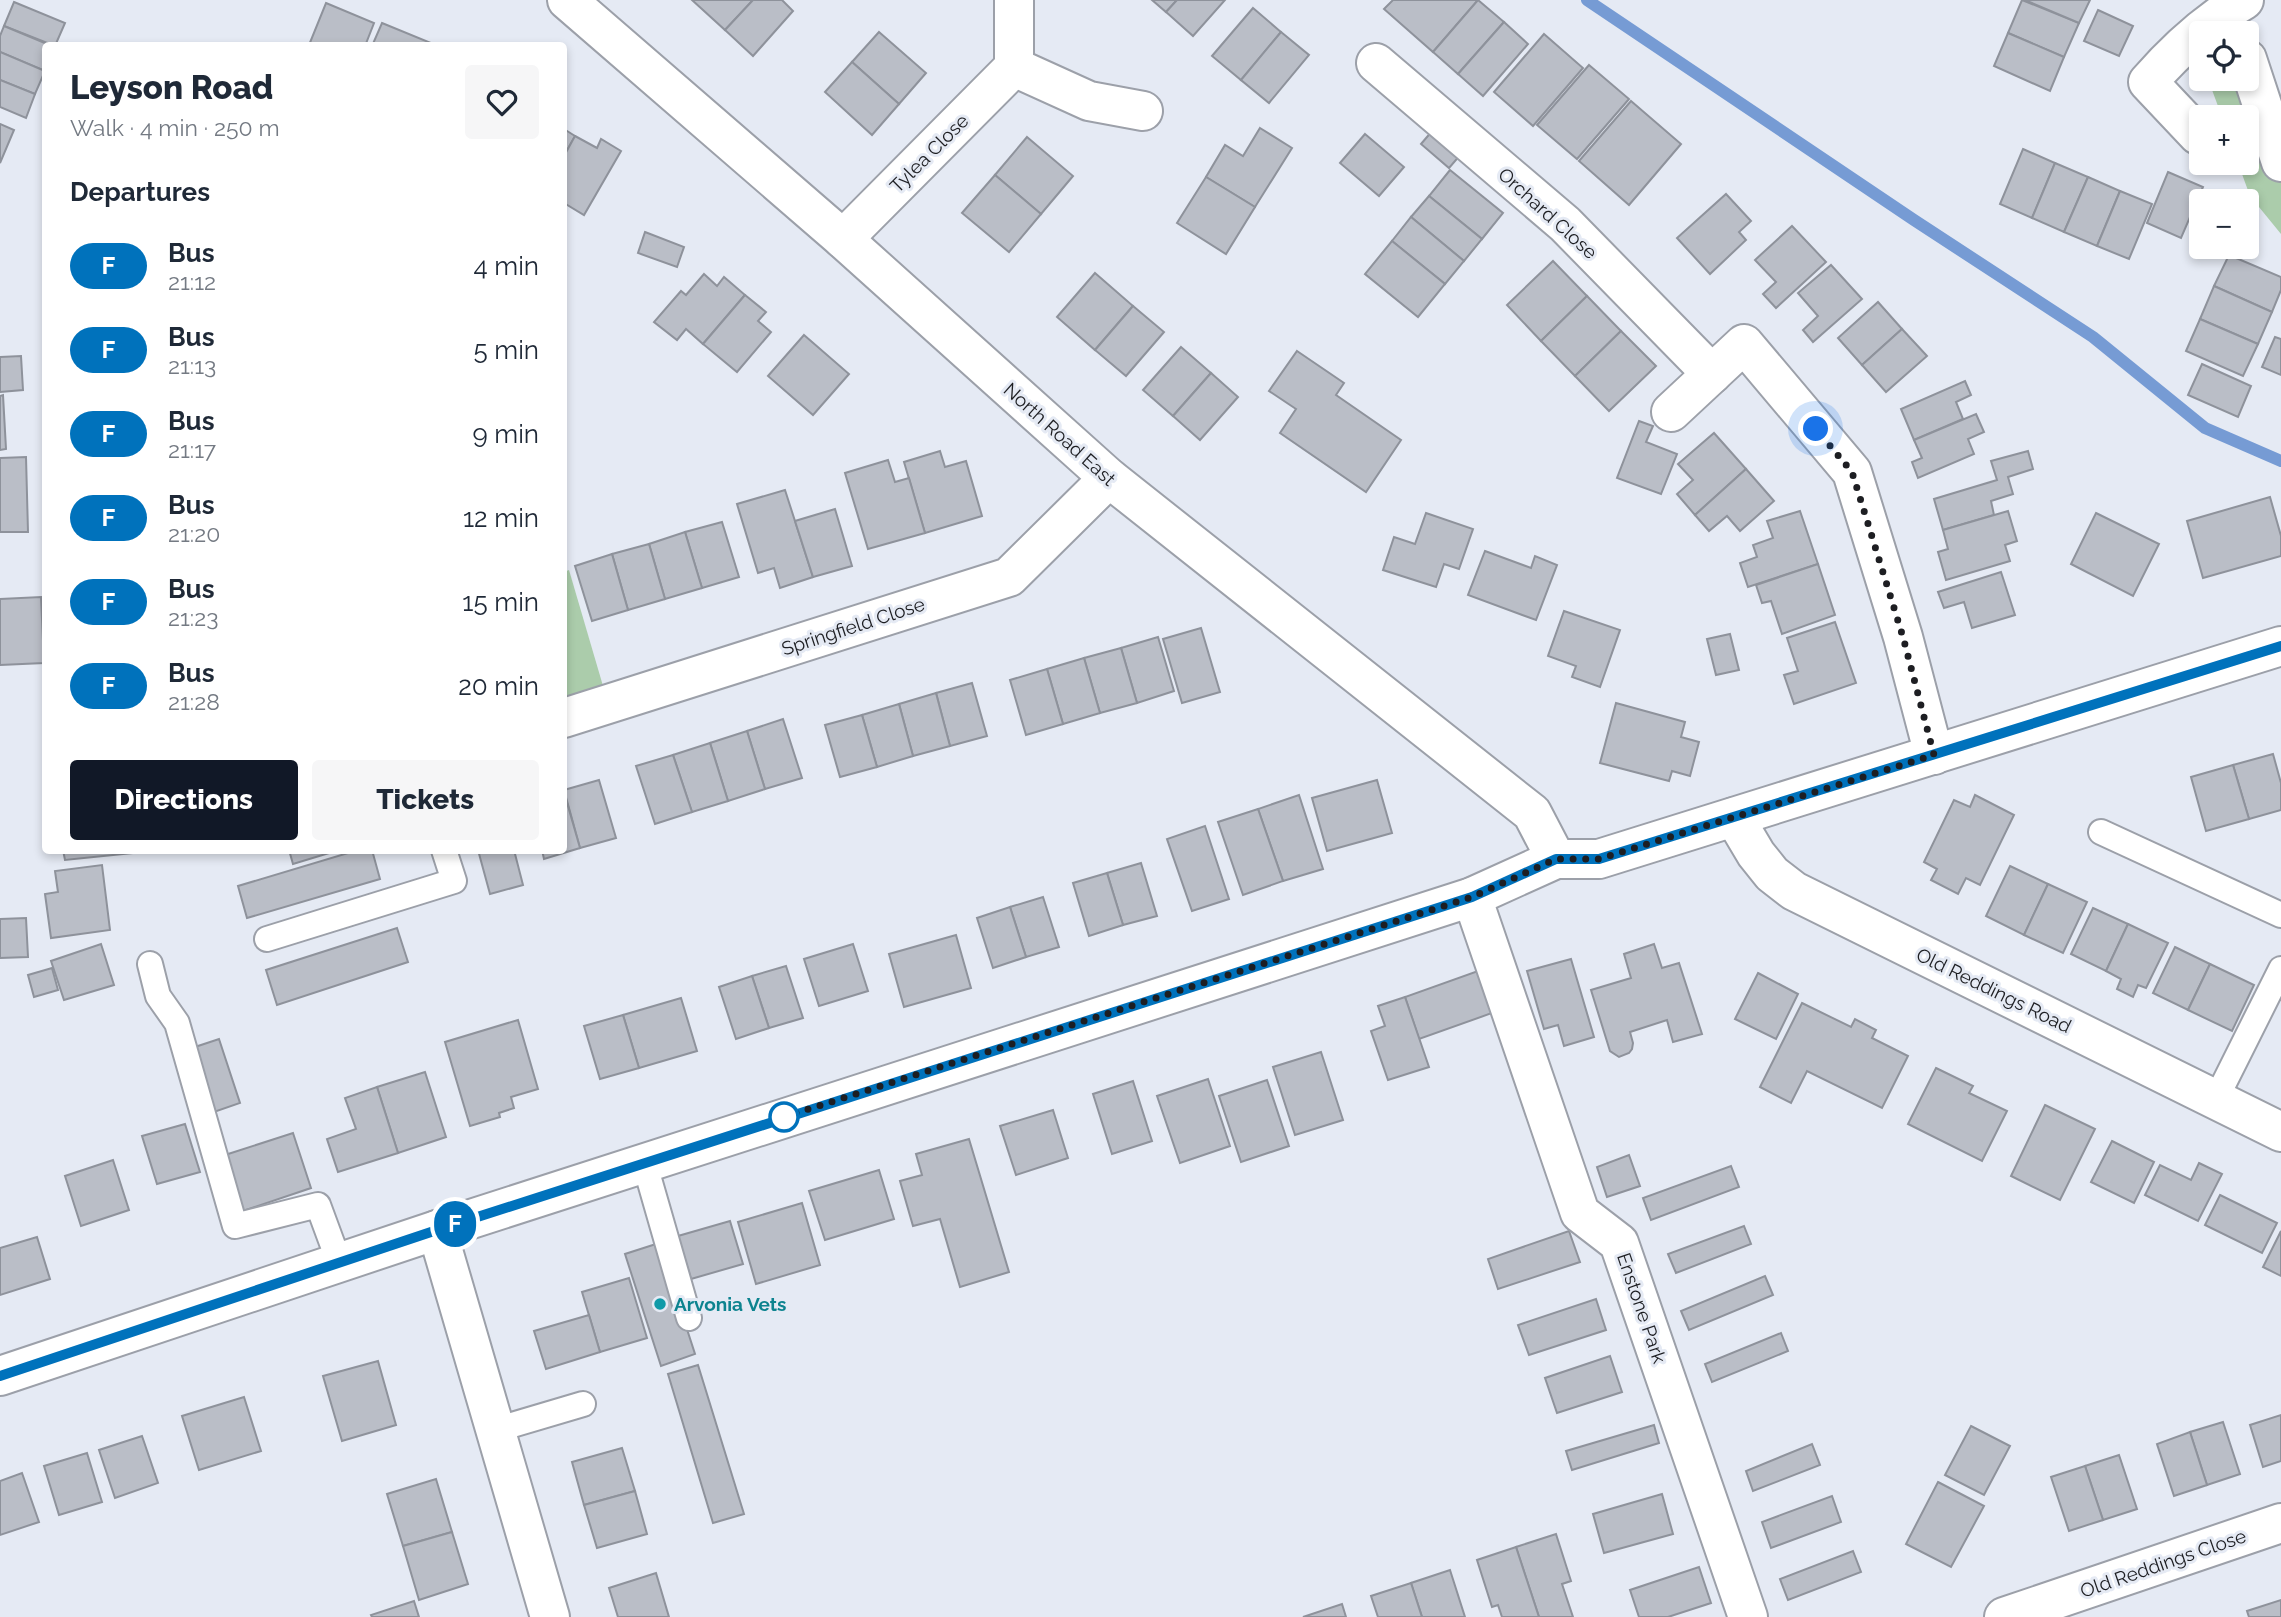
<!DOCTYPE html>
<meta charset="utf-8">
<style>
:root{--surface:#fff;--page:#f6f6f7;--text:#1f2937;--muted:#747a83;--accent:#111827}
body{margin:0;font-family:Raleway,sans-serif;background:var(--page);color:var(--text);height:100vh;display:flex;flex-direction:column;font-size:26px;white-space:nowrap}
*{box-sizing:border-box;margin:0}
p{font-size:23px;color:var(--muted)}
.icon{flex:none;width:38px;height:38px;fill:none;stroke:currentColor;stroke-width:2;stroke-linecap:round;stroke-linejoin:round}
.map{position:relative;flex:1;overflow:hidden}
.drawer{position:absolute;left:42px;top:42px;width:525px;height:812px;display:flex;flex-direction:column;background:var(--surface);border-radius:7px;box-shadow:0 4px 10px #0003}
.drawer>*{flex:none}
.badge{padding:0 14px;border-radius:23px;font-size:24px;line-height:46px}
.buttons{position:absolute;left:2189px;top:21px;display:grid;gap:14px}
.buttons a{display:grid;place-items:center;width:70px;height:70px;border-radius:7px;background:var(--surface);box-shadow:0 4px 10px #0003;font-size:35px}
.you{position:absolute;width:35px;height:35px;margin:-18px;border:5px solid #fff;border-radius:50%;background:#1a73e8;box-shadow:0 0 0 10px #1a73e833}
.map>.badge{position:absolute;translate:-50% -50%;box-shadow:0 0 0 4px #fff}
h2{padding:0 28px;font-size:26px;line-height:63px}
.round{display:grid;place-items:center;flex:none;width:74px;height:74px;border-radius:7px;background:var(--page)}
.headline{display:flex;align-items:center;justify-content:space-between;height:119px;padding:0 28px}
h1{font-size:33px;font-weight:800;line-height:52px}
.cta{display:flex;gap:14px;margin-top:auto;padding:14px 28px}
.cta a{flex:1;height:80px;border-radius:7px;background:var(--accent);color:#fff;font-size:28px;font-weight:800;line-height:80px;text-align:center}
.cta a+a{background:var(--page);color:var(--text)}
ul{padding:0;list-style:none}
li{display:flex;align-items:center;gap:21px;height:84px;padding:0 28px}
li div{flex:1}
li b{display:block;font-size:26px}
li em{font-style:normal}
li .badge{min-width:77px;font-weight:700;text-align:center}
.map>svg:first-child{display:block}
</style>
<div class="map">
<svg width="2281" height="1617" viewBox="0 0 2281 1617">
<rect width="100%" height="100%" fill="#e5eaf4"/>
<g fill="#abccab">
<polygon points="2208,79 2247,79 2281,162 2281,234 2250,196 2238,163 2247,163 2247,117 2222,117"/>
<polygon points="569,570 608,703 564,718 564,572"/>
</g>
<g fill="none" stroke-linecap="round" stroke-linejoin="round">
<polyline stroke="#769bd4" stroke-width="12" points="1587,0 1914,220 2093,337 2205,428 2281,461"/>
</g>
<g fill="#babec7" stroke="#8e929b" stroke-width="2">
<polygon points="692,0 753,0 725,30"/>
<polygon points="753,0 782,0 793,11 753,56 725,30"/>
<polygon points="1152,0 1177,0 1166,12"/>
<polygon points="1177,0 1225,0 1193,36 1166,12"/>
<polygon points="1393,0 1478,0 1433,52 1384,9"/>
<polygon points="1478,0 1504,22 1458,74 1433,52"/>
<polygon points="2022,0 2079,23 2064,57 2008,33"/>
<polygon points="2025,0 2090,0 2079,23"/>
<polygon points="14,2 65,23 55,46 4,26"/>
<polygon points="326,3 374,23 365,46 309,45"/>
<polygon points="1253,8 1281,32 1241,80 1212,56"/>
<polygon points="2098,10 2133,26 2119,56 2084,41"/>
<polygon points="1504,22 1528,44 1483,96 1458,74"/>
<polygon points="382,23 431,43 430,46 372,46"/>
<polygon points="4,26 52,46 46,46 45,71 0,52 0,36"/>
<polygon points="879,32 926,73 899,104 852,62"/>
<polygon points="1281,32 1309,55 1269,103 1241,80"/>
<polygon points="2008,33 2064,57 2050,91 1994,66"/>
<polygon points="1544,34 1583,68 1533,126 1494,92"/>
<polygon points="0,52 45,71 35,94 0,80"/>
<polygon points="852,62 899,104 872,135 825,92"/>
<polygon points="1589,65 1629,99 1577,159 1537,125"/>
<polygon points="0,80 35,94 26,118 0,107"/>
<polygon points="1631,101 1681,144 1629,205 1579,161"/>
<polygon points="0,124 14,130 0,163"/>
<polygon points="1260,128 1292,148 1255,207 1206,177 1225,145 1243,156"/>
<polygon points="564,129 575,136 564,156"/>
<polygon points="1433,130 1462,153 1449,168 1421,144"/>
<polygon points="1365,134 1404,167 1379,196 1340,163"/>
<polygon points="575,136 597,148 601,139 621,151 584,215 564,203 564,156"/>
<polygon points="1027,137 1073,176 1041,214 995,175"/>
<polygon points="2023,149 2055,163 2032,218 2000,204"/>
<polygon points="2055,163 2088,177 2064,232 2032,218"/>
<polygon points="1450,170 1503,213 1482,239 1429,196"/>
<polygon points="2168,172 2203,187 2181,238 2147,223"/>
<polygon points="995,175 1041,214 1009,252 962,213"/>
<polygon points="1206,177 1255,207 1226,254 1177,223"/>
<polygon points="2088,177 2120,191 2097,246 2064,232"/>
<polygon points="2120,191 2152,204 2129,259 2097,246"/>
<polygon points="1726,194 1751,221 1739,232 1746,240 1710,274 1677,238"/>
<polygon points="1429,196 1482,239 1464,261 1411,217"/>
<polygon points="1411,217 1464,261 1445,284 1392,241"/>
<polygon points="1792,226 1826,262 1776,308 1763,294 1776,282 1755,260"/>
<polygon points="645,232 684,247 677,267 638,253"/>
<polygon points="1392,241 1445,284 1418,317 1365,274"/>
<polygon points="2229,255 2281,277 2281,290 2272,312 2214,286"/>
<polygon points="1553,261 1587,296 1541,341 1507,305"/>
<polygon points="1831,265 1862,299 1813,342 1803,330 1818,316 1798,293"/>
<polygon points="1095,273 1133,306 1095,350 1057,317"/>
<polygon points="704,274 717,286 724,277 745,295 703,344 686,329 677,340 654,322 681,291 686,295"/>
<polygon points="2214,286 2272,312 2258,344 2200,319"/>
<polygon points="745,295 766,312 758,321 771,332 737,372 703,344"/>
<polygon points="1587,296 1621,331 1575,376 1541,341"/>
<polygon points="1878,302 1902,329 1862,365 1838,338"/>
<polygon points="1133,306 1164,332 1126,376 1095,350"/>
<polygon points="2200,319 2258,344 2243,376 2186,351"/>
<polygon points="1902,329 1927,356 1886,392 1862,365"/>
<polygon points="1621,331 1656,366 1609,411 1575,376"/>
<polygon points="804,335 849,374 813,415 768,376"/>
<polygon points="2275,337 2281,339 2281,375 2262,367"/>
<polygon points="1181,347 1211,373 1173,416 1143,390"/>
<polygon points="1297,351 1344,383 1336,395 1401,440 1366,492 1280,433 1296,409 1269,391"/>
<polygon points="21,356 23,390 0,392 0,357"/>
<polygon points="2202,364 2251,386 2238,417 2188,395"/>
<polygon points="1211,373 1238,397 1200,440 1173,416"/>
<polygon points="1965,381 1971,395 1956,402 1963,419 1914,440 1901,409"/>
<polygon points="3,395 6,449 0,450 0,396"/>
<polygon points="1976,414 1984,432 1968,439 1974,454 1918,478 1912,462 1922,458 1914,440"/>
<polygon points="1639,421 1653,426 1646,442 1677,454 1661,494 1617,478"/>
<polygon points="1714,433 1746,469 1695,515 1677,494 1693,480 1678,464"/>
<polygon points="940,451 945,467 966,461 982,516 925,533 904,462"/>
<polygon points="2028,451 2033,469 2008,477 2013,494 1991,501 1994,515 1943,530 1934,499 1997,480 1991,461"/>
<polygon points="26,457 28,532 0,532 0,458"/>
<polygon points="888,460 895,482 909,478 925,533 868,549 845,473"/>
<polygon points="1746,469 1774,501 1740,531 1727,516 1709,531 1695,515"/>
<polygon points="785,490 813,577 780,588 774,568 758,573 737,504"/>
<polygon points="2270,497 2281,536 2281,556 2203,578 2187,521"/>
<polygon points="835,509 852,566 813,577 795,521"/>
<polygon points="1800,511 1818,564 1748,587 1740,563 1757,557 1753,545 1773,538 1767,521"/>
<polygon points="2008,511 2017,541 2005,545 2010,561 1946,580 1938,552 1948,549 1943,530"/>
<polygon points="1426,513 1473,529 1459,569 1444,564 1436,587 1383,570 1394,537 1415,544"/>
<polygon points="2096,513 2159,544 2133,596 2071,564"/>
<polygon points="722,522 739,577 702,588 685,532"/>
<polygon points="685,532 702,588 665,599 649,544"/>
<polygon points="649,544 665,599 628,610 612,554"/>
<polygon points="1485,551 1531,568 1535,556 1557,565 1536,620 1468,595"/>
<polygon points="612,554 628,610 592,621 575,566"/>
<polygon points="1818,564 1835,615 1782,634 1771,601 1762,603 1756,585"/>
<polygon points="2001,572 2015,615 1972,628 1964,602 1944,608 1938,592"/>
<polygon points="41,597 44,663 0,665 0,599"/>
<polygon points="1564,611 1620,630 1600,687 1572,677 1576,666 1548,656"/>
<polygon points="1835,622 1856,683 1794,704 1784,675 1798,671 1787,638"/>
<polygon points="1201,628 1220,692 1182,703 1163,639"/>
<polygon points="1730,634 1739,670 1716,675 1707,639"/>
<polygon points="1158,637 1174,691 1137,703 1121,648"/>
<polygon points="1121,648 1137,703 1100,713 1084,658"/>
<polygon points="1084,658 1100,713 1063,724 1047,669"/>
<polygon points="1047,669 1063,724 1026,735 1010,680"/>
<polygon points="972,683 987,736 950,746 936,693"/>
<polygon points="936,693 950,746 913,756 899,704"/>
<polygon points="1616,703 1685,722 1681,737 1699,742 1690,776 1672,771 1669,781 1600,763"/>
<polygon points="899,704 913,756 877,767 862,715"/>
<polygon points="862,715 877,767 840,777 825,725"/>
<polygon points="783,719 802,778 765,789 747,731"/>
<polygon points="747,731 765,789 728,801 710,743"/>
<polygon points="710,743 728,801 692,812 673,755"/>
<polygon points="2273,754 2281,783 2281,810 2249,819 2233,765"/>
<polygon points="673,755 692,812 655,824 636,766"/>
<polygon points="2233,765 2249,819 2206,831 2191,777"/>
<polygon points="599,780 616,838 580,848 564,790"/>
<polygon points="1377,780 1392,833 1327,851 1312,798"/>
<polygon points="564,792 580,848 544,859 542,850 564,850"/>
<polygon points="1299,795 1323,869 1283,881 1258,809"/>
<polygon points="1975,795 2014,815 1980,885 1966,878 1958,894 1931,880 1937,869 1924,862 1954,800 1970,807"/>
<polygon points="1258,809 1283,881 1243,895 1218,822"/>
<polygon points="1205,826 1229,899 1192,911 1167,839"/>
<polygon points="63,850 132,850 132,853 65,860"/>
<polygon points="289,850 339,850 293,864"/>
<polygon points="358,850 372,850 380,879 247,918 238,886"/>
<polygon points="478,850 514,850 523,885 490,894"/>
<polygon points="1141,863 1157,916 1123,925 1107,873"/>
<polygon points="102,865 110,930 51,938 45,894 58,892 55,871"/>
<polygon points="2010,866 2048,884 2024,935 1986,916"/>
<polygon points="1107,873 1123,925 1089,936 1073,883"/>
<polygon points="2048,884 2087,902 2063,953 2024,935"/>
<polygon points="1043,897 1059,947 1026,957 1010,907"/>
<polygon points="1010,907 1026,957 993,968 977,918"/>
<polygon points="2093,908 2128,924 2106,971 2071,954"/>
<polygon points="26,918 28,957 0,958 0,919"/>
<polygon points="2128,924 2168,943 2146,988 2138,985 2133,997 2117,989 2121,979 2106,971"/>
<polygon points="397,928 408,962 277,1005 266,970"/>
<polygon points="956,935 971,988 904,1007 889,954"/>
<polygon points="101,944 114,985 64,1000 51,961"/>
<polygon points="853,944 868,991 819,1006 804,959"/>
<polygon points="1654,944 1662,968 1679,963 1702,1034 1673,1042 1667,1020 1630,1032 1633,1043 1632,1049 1629,1053 1619,1057 1610,1051 1591,990 1631,978 1624,954"/>
<polygon points="2175,947 2210,964 2188,1010 2153,993"/>
<polygon points="1571,959 1594,1037 1564,1046 1558,1025 1544,1029 1527,971"/>
<polygon points="2210,964 2254,985 2232,1031 2188,1010"/>
<polygon points="786,966 803,1018 769,1028 752,976"/>
<polygon points="52,968 58,990 34,997 28,975"/>
<polygon points="1478,971 1492,1013 1419,1039 1405,997"/>
<polygon points="1758,973 1798,994 1776,1039 1735,1019"/>
<polygon points="752,976 769,1028 736,1039 719,987"/>
<polygon points="1405,997 1429,1067 1388,1080 1371,1031 1385,1026 1378,1006"/>
<polygon points="681,998 697,1051 639,1068 623,1015"/>
<polygon points="1802,1003 1851,1027 1855,1019 1876,1030 1872,1038 1908,1056 1882,1108 1807,1071 1791,1103 1760,1087"/>
<polygon points="623,1015 639,1068 600,1079 584,1026"/>
<polygon points="518,1020 538,1089 511,1097 514,1108 499,1113 500,1117 470,1126 445,1042"/>
<polygon points="219,1039 240,1103 211,1113 189,1049"/>
<polygon points="1321,1052 1343,1120 1295,1135 1273,1067"/>
<polygon points="1936,1068 1973,1086 1969,1093 2007,1111 1982,1161 1908,1124"/>
<polygon points="425,1072 446,1137 398,1153 377,1087"/>
<polygon points="1208,1079 1230,1146 1180,1163 1157,1096"/>
<polygon points="1267,1080 1289,1146 1241,1162 1219,1096"/>
<polygon points="1133,1081 1152,1141 1112,1154 1093,1094"/>
<polygon points="377,1087 398,1153 338,1172 327,1139 356,1129 345,1098"/>
<polygon points="2045,1105 2095,1129 2060,1200 2011,1176"/>
<polygon points="1053,1110 1068,1158 1016,1175 1000,1126"/>
<polygon points="185,1124 200,1172 157,1184 142,1136"/>
<polygon points="293,1133 311,1188 240,1212 222,1156"/>
<polygon points="969,1139 1009,1272 960,1287 940,1219 913,1226 900,1181 922,1175 916,1154"/>
<polygon points="2112,1141 2154,1162 2134,1203 2091,1182"/>
<polygon points="1629,1155 1640,1186 1607,1197 1597,1167"/>
<polygon points="113,1160 129,1210 81,1226 65,1176"/>
<polygon points="2199,1163 2222,1174 2198,1221 2145,1195 2160,1165 2191,1180"/>
<polygon points="1731,1166 1739,1187 1651,1220 1643,1198"/>
<polygon points="879,1170 894,1219 825,1240 809,1191"/>
<polygon points="2220,1195 2277,1223 2262,1253 2205,1225"/>
<polygon points="802,1203 820,1265 756,1284 738,1222"/>
<polygon points="730,1221 743,1264 691,1279 678,1236"/>
<polygon points="1744,1226 1751,1244 1676,1273 1668,1254"/>
<polygon points="1569,1231 1580,1262 1498,1289 1488,1259"/>
<polygon points="2281,1231 2281,1276 2263,1267"/>
<polygon points="37,1237 50,1279 0,1295 0,1248"/>
<polygon points="659,1243 695,1354 661,1366 625,1254"/>
<polygon points="1765,1276 1773,1295 1689,1330 1681,1311"/>
<polygon points="629,1278 647,1338 600,1352 582,1292"/>
<polygon points="1596,1299 1606,1330 1529,1355 1518,1325"/>
<polygon points="589,1315 600,1352 546,1369 534,1331"/>
<polygon points="1781,1333 1788,1351 1712,1382 1705,1364"/>
<polygon points="1610,1356 1622,1392 1557,1413 1545,1378"/>
<polygon points="378,1361 396,1425 342,1441 323,1376"/>
<polygon points="698,1365 744,1514 713,1523 668,1374"/>
<polygon points="244,1397 261,1451 199,1470 182,1416"/>
<polygon points="2281,1415 2281,1461 2263,1467 2250,1425"/>
<polygon points="2223,1422 2240,1474 2207,1485 2190,1432"/>
<polygon points="1654,1425 1659,1443 1572,1470 1566,1451"/>
<polygon points="1971,1426 2010,1446 1984,1495 1945,1475"/>
<polygon points="2190,1432 2207,1485 2174,1496 2157,1444"/>
<polygon points="142,1436 158,1483 115,1498 99,1450"/>
<polygon points="1812,1444 1820,1465 1753,1491 1746,1471"/>
<polygon points="622,1448 635,1491 584,1505 572,1462"/>
<polygon points="87,1453 102,1502 59,1515 44,1466"/>
<polygon points="2119,1455 2137,1509 2103,1520 2085,1466"/>
<polygon points="2085,1466 2103,1520 2069,1531 2051,1477"/>
<polygon points="22,1473 39,1522 0,1535 0,1481"/>
<polygon points="436,1479 452,1532 403,1546 387,1494"/>
<polygon points="1938,1482 1984,1506 1951,1567 1906,1544"/>
<polygon points="635,1491 647,1534 597,1548 584,1505"/>
<polygon points="1662,1494 1673,1534 1604,1553 1593,1514"/>
<polygon points="1832,1496 1841,1522 1771,1548 1762,1522"/>
<polygon points="452,1532 468,1584 419,1600 403,1546"/>
<polygon points="1556,1534 1571,1581 1562,1584 1573,1617 1539,1617 1516,1547"/>
<polygon points="1516,1547 1539,1617 1502,1617 1498,1605 1492,1607 1477,1560"/>
<polygon points="1853,1551 1861,1572 1788,1600 1780,1579"/>
<polygon points="1699,1567 1711,1603 1668,1617 1639,1617 1630,1590"/>
<polygon points="1450,1570 1465,1617 1422,1617 1411,1583"/>
<polygon points="656,1573 669,1617 618,1617 609,1588"/>
<polygon points="1411,1583 1422,1617 1378,1617 1371,1596"/>
<polygon points="2281,1600 2281,1617 2249,1617 2247,1611"/>
<polygon points="414,1601 419,1617 372,1617 371,1615"/>
<polygon points="1342,1604 1346,1617 1303,1617"/>
</g>
<g fill="none" stroke-linecap="round" stroke-linejoin="round">
<g stroke="#9ca0a9" stroke-width="28">
<g id="lane">
<polyline points="2101,832 2281,915"/>
<polyline points="267,939 454,881 444,850"/>
<polyline points="150,964 158,996 177,1023 235,1226 318,1205 339,1262"/>
<polyline points="2216,1099 2281,969"/>
<polyline points="645,1165 689,1318"/>
<polyline points="495,1430 583,1404"/>
</g>
</g>
<g stroke="#9ca0a9" stroke-width="42">
<g id="street">
<polyline points="567,0 843,239 1109,478 1532,813 1556,859"/>
<polyline points="2247,59 2281,162"/>
<polyline points="1376,63 1565,224 1712,374"/>
<polyline points="1014,67 1089,101 1143,111"/>
<path d="M 2198,135 L 2148,82 C 2176,50 2206,22 2244,0"/>
<polyline points="843,239 1014,67 1014,0"/>
<polyline points="1671,412 1744,344 1852,472 1903,637 1934,755"/>
<polyline points="564,718 1009,577 1109,478"/>
<polyline points="1734,817 1756,854 1772,874 1794,891 2281,1132"/>
<polyline points="1472,897 1580,1213 1619,1243 1748,1617"/>
<polyline points="437,1230 550,1617"/>
<polyline points="0,1376 437,1230 1472,897 1556,859 1599,859 2281,646"/>
<polyline points="2004,1617 2281,1523"/>
</g>
</g>
<use href="#lane" stroke="#fff" stroke-width="24"/>
<use href="#street" stroke="#fff" stroke-width="38"/>
</g>
<g fill="none" stroke-linecap="round" stroke-linejoin="round">
<g stroke="#fff" stroke-width="16">
<polyline id="line" points="0,1376 437,1230 1472,897 1556,859 1599,859 2281,646"/>
</g>
<use href="#line" stroke="#0072bc" stroke-width="10"/>
<polyline stroke="#1d1e22" stroke-width="7" stroke-dasharray="0 12.6" points="784,1117 1472,897 1556,859 1599,859 1934,755 1903,637 1852,472 1816,429"/>
</g>
<circle fill="#fff" stroke="#0072bc" stroke-width="3.5" cx="784" cy="1117" r="14"/>
<circle fill="#0f9aa8" stroke="#e5eaf4" stroke-width="2.5" cx="660" cy="1304" r="7"/>
<g text-anchor="middle" dominant-baseline="central" stroke-width="6" stroke-linejoin="round" paint-order="stroke">
<g font-size="19" fill="#1d1e22" stroke="#e5eaf4">
<text transform="translate(929 153) rotate(-45)">Tylea Close</text>
<text transform="translate(1548 213) rotate(42)">Orchard Close</text>
<text transform="translate(1060 434) rotate(42)">North Road East</text>
<text transform="translate(853 626) rotate(-18)">Springfield Close</text>
<text transform="translate(1994 990) rotate(26)">Old Reddings Road</text>
<text transform="translate(1642 1308) rotate(71)">Enstone Park</text>
<text transform="translate(2163 1563) rotate(-19)">Old Reddings Close</text>
</g>
<g font-size="19" font-weight="bold" fill="#0d838f" stroke="#e5eaf4" text-anchor="start">
<text x="674" y="1304">Arvonia Vets</text>
</g>
</g>
</svg>
<div class="buttons">
<a><svg class="icon" aria-label="locate" viewBox="0 0 24 24"><circle cx="12" cy="12" r="6"/><path d="M12 2v4M12 18v4M2 12h4M18 12h4"/></svg></a>
<a>+</a>
<a>−</a>
</div>
<div class="you" style="left:1816px;top:429px"></div>
<b class="badge" style="left:455px;top:1224px;background:#0072bc;color:#fff">F</b>
<section class="drawer">
<div class="headline"><div><h1>Leyson Road</h1><p>Walk · 4 min · 250 m</p></div><a class="round"><svg class="icon" aria-label="heart" viewBox="0 0 24 24"><path d="M12 20l-8-8c-3-5 5-10 8-4 3-6 11-1 8 4z"/></svg></a></div>
<h2>Departures</h2>
<ul>
<li><span class="badge" style="background:#0072bc;color:#fff">F</span><div><b>Bus</b><p>21:12</p></div><em>4 min</em></li>
<li><span class="badge" style="background:#0072bc;color:#fff">F</span><div><b>Bus</b><p>21:13</p></div><em>5 min</em></li>
<li><span class="badge" style="background:#0072bc;color:#fff">F</span><div><b>Bus</b><p>21:17</p></div><em>9 min</em></li>
<li><span class="badge" style="background:#0072bc;color:#fff">F</span><div><b>Bus</b><p>21:20</p></div><em>12 min</em></li>
<li><span class="badge" style="background:#0072bc;color:#fff">F</span><div><b>Bus</b><p>21:23</p></div><em>15 min</em></li>
<li><span class="badge" style="background:#0072bc;color:#fff">F</span><div><b>Bus</b><p>21:28</p></div><em>20 min</em></li>
</ul>
<div class="cta"><a>Directions</a><a>Tickets</a></div>
</section>
</div>
